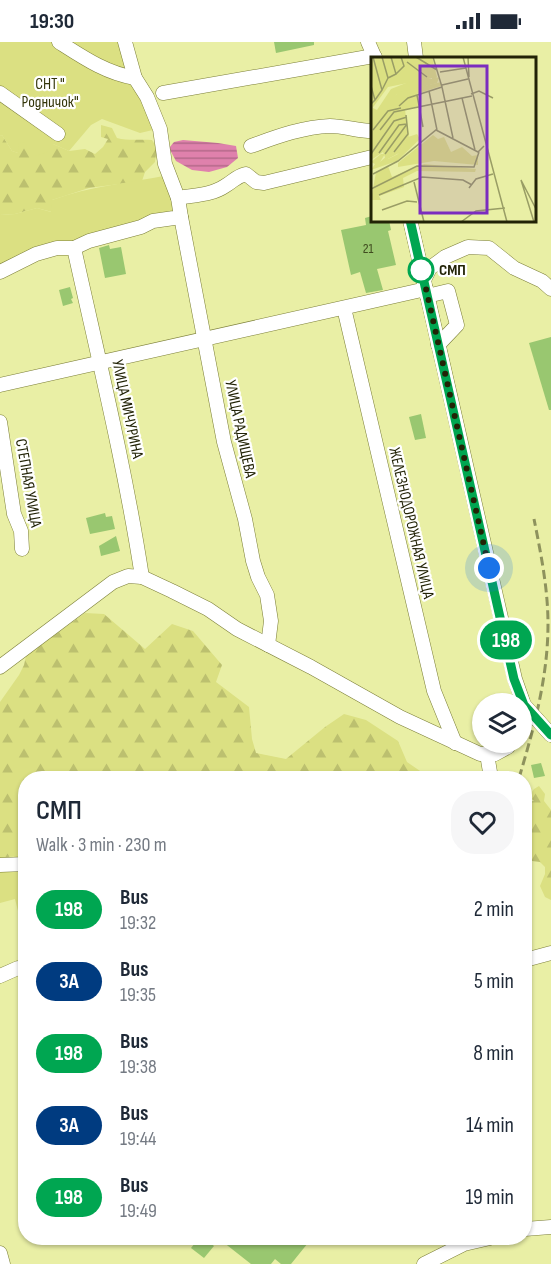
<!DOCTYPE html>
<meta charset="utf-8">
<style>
:root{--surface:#fff;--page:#f6f6f7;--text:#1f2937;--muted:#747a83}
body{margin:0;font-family:"Sofia Sans Condensed",sans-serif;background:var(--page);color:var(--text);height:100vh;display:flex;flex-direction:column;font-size:22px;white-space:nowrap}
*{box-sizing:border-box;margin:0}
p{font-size:20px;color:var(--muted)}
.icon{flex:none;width:33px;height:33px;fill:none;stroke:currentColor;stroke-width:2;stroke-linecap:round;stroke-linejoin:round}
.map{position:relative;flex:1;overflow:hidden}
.side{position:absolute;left:18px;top:729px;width:514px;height:474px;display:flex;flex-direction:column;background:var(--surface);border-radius:24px;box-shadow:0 2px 4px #0004}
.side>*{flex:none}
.badge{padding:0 12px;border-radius:20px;font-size:21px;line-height:39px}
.fabs{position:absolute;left:472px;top:651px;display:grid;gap:12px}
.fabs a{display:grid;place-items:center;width:60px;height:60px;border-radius:50%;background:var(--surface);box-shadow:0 2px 4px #0004;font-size:30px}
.you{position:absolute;width:30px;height:30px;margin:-15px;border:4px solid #fff;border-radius:50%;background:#1a73e8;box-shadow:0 0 0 9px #1a73e833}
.map>.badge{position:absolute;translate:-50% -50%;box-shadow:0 0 0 3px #fff}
.round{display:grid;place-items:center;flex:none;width:63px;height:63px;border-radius:24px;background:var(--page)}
.headline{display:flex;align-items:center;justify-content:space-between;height:102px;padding:0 18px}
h1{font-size:28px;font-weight:600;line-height:45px}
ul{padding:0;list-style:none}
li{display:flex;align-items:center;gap:18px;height:72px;padding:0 18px}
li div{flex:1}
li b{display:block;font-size:22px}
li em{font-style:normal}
li .badge{min-width:66px;font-weight:700;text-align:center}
.status{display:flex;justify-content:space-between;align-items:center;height:42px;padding:0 30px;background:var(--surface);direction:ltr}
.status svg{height:16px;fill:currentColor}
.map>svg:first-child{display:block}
</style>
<div class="status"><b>19:30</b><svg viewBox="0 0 49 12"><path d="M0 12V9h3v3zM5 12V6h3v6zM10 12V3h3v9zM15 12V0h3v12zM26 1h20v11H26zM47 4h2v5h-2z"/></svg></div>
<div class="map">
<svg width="551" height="1222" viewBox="0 0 551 1222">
<defs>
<pattern id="forest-firs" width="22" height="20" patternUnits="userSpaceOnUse" patternTransform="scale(1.5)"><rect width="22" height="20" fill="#dbe082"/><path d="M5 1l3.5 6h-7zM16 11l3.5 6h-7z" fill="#bcc06f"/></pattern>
<pattern id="water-rules" width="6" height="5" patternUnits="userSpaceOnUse" patternTransform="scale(1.5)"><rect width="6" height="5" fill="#df81ac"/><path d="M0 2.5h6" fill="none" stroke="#b4698a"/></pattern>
</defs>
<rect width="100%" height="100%" fill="#e9efa5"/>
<g fill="url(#forest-firs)">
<path d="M 101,83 L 112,86 L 117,96 C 128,99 140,97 152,98 L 157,106 L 155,120 L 145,130 L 142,139 L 89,146 L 52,158 L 52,170 L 37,166 L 15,172 L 0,173 L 0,94 L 2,93 L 12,109 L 18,111 L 18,100 L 24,99 L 29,104 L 53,102 L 69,109 L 85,107 L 95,112 L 103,105 L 108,97 L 101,95 Z"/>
<polygon points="85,571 104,572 145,607 172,582 193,589 222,623 216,640 249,665 252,697 256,711 286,717 325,685 344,672 366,678 398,699 407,720 423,731 427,736 26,736 25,813 0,816 0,660 19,633 24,623 26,614"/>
<polygon points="539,744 545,752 544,759 551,768 551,858 545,855 540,844 545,832 545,825 540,820 532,819 525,824 525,794 528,794 527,787 525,786 526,770 525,760 534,759 529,754 534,747"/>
</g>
<g fill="#dbe082">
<polygon points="0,0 122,0 157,87 140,91 102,77 91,83 69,109 53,102 47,110 36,114 24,100 19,101 18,111 12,109 2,93 0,94"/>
<path d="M 169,133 L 175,168 L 163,171 L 72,200 L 0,225 L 0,173 L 15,172 L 37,166 L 51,170 L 52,158 C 90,144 130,141 169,133 Z"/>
<polygon points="25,813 25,872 19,873 15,857 0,861 0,816"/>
</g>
<polygon fill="url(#water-rules)" points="183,98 218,101 236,104 238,116 227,125 209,130 192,128 176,119 169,106 174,100"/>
<g fill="#99c770">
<polygon points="274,0 314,0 314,3 276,11"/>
<polygon points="372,174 372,178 389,178 391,188 388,189 396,223 377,227 383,248 366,251 360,230 351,233 341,188 366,183 365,176"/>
<polygon points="109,203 110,207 121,205 126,232 105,236 99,206"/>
<polygon points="70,245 73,256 71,257 73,261 63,264 59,248"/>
<polygon points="551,295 551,368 549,368 529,301"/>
<polygon points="421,372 426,396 415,398 409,375"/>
<polygon points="105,471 106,475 112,474 115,487 90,492 86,476"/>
<polygon points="116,494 120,509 101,514 99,504"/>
<polygon points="541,721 545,734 534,736 531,723"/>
<polygon points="199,1196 204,1196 214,1204 204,1216 191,1206"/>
<polygon points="227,1196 312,1196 291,1222 281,1222 275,1217 271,1222 251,1222 223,1200"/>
</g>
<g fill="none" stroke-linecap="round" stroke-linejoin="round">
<g stroke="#7c7f38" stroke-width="15">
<g id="minor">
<path d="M 59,0 C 84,16 106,31 135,36"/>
<polyline points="368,0 375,16"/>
<polyline points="414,0 416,16"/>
<polyline points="0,51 58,92"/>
<polyline points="163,51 368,15 375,15"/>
<path d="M 251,104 C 276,95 302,85 330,84 C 344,84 358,89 372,89"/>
<path d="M 178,156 C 194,153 212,153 225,144 C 235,138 235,135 246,132 L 256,140 L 264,141 L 372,115"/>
<polyline points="181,175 224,400 245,477 253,519 258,535 267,553 271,579 268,603"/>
<polyline points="410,178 515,637 524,663 551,693"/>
<path d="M 74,206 C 98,315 125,424 142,535"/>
<polyline points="0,230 36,212 57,206 74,206 89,199 141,185 153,179 181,175 178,156 165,122 160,87 147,55 135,36 125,0"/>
<polyline points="424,238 430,226 445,215 468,205 489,206 514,226 542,239 551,247"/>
<polyline points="427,254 448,249 457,283 438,303"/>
<polyline points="344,266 434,649 455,701"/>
<polyline points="0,343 426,247"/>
<polyline points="0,380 14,472 21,489 22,507"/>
<polyline points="0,625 113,540 128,534 142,535 172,549 208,567 237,587 311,625 400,675 480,712 495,712 508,705 510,700"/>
<polyline points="487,712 491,736"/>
<polyline points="0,823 26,822"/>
<polyline points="525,918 551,911"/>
<polyline points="0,934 18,926 26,926"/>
<polyline points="525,1187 551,1185"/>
<polyline points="0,1211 3,1222"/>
<polyline points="424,1222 464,1202 490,1196"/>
</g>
</g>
<use href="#minor" stroke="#fff" stroke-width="14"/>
<path stroke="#8e925d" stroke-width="3" stroke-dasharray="9 4.5" stroke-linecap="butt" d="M 519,736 C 534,686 548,635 548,582 C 548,547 541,512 534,477"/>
</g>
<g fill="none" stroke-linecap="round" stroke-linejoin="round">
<g stroke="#fff" stroke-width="14">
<polyline id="line" points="410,178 514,637 524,663 551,693"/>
</g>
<use href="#line" stroke="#00a651" stroke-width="9"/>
<polyline stroke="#222306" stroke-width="6" stroke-dasharray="0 10.8" points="421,228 430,226 424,238 489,526"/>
</g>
<circle fill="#fff" stroke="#00a651" stroke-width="3" cx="421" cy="228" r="12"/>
<g text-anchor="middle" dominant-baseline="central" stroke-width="4.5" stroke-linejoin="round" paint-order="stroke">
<g font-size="14" fill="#404c20">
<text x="368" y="206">21</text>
</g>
<g font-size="16" fill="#34360a" stroke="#fff">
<text x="50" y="42">СНТ "<tspan x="50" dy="18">Родничок"</tspan></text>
</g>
<g font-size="16" font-weight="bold" fill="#222306" stroke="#fff" text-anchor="start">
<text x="439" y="228">СМП</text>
</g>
<g font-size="16" fill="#222306" stroke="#fff">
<text transform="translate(127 367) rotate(78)">УЛИЦА МИЧУРИНА</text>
<text transform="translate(240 387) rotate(78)">УЛИЦА РАДИЩЕВА</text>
<text transform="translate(28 441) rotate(80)">СТЕПНАЯ УЛИЦА</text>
<text transform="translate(411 481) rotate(77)">ЖЕЛЕЗНОДОРОЖНАЯ УЛИЦА</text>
</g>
</g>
<g transform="translate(371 15)">
<rect width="165" height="165" fill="#e9efa5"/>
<path d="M 61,19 L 68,21 L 66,26 L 26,37 L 0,69 L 0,50 L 6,53 L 20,32 L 50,20 L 61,22 ZM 46,77 L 49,82 L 26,104 L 0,113 L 4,107 L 0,105 L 10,97 L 14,97 L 9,105 L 16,99 L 17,102 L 27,97 L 37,80 ZM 62,78 L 67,82 L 73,80 L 80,95 L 91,90 L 101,99 L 107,98 L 107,108 L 63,104 L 27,110 L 27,106 Z" fill="#dbe082"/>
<path d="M 0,0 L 61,0 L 66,20 L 17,30 L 0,53 ZM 70,25 L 70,29 L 46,37 L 47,49 L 34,53 L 38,79 L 28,96 L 15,103 L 12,95 L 0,103 L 0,69 L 11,51 L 28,35 ZM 53,107 L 105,112 L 104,115 L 46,114 L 32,121 L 33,130 L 8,139 L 10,143 L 0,143 L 5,115 L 17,109 L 21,120 Z" fill="#dbe082"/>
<path fill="none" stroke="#999d65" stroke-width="1.5" d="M 2,0 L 11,33 L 4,43M 45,0 L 66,13M 92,0 L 136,165M 97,0 L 98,20M 36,5 L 56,20M 69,15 L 95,11M 25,17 L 33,9 L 30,0M 17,21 L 25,17 L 20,0M 71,28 L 97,22M 0,29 L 4,43 L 0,47M 71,30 L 82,81M 11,33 L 17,21 L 11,0M 58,34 L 66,73M 100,37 L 108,34 L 122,41M 46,38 L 52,70M 91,41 L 104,93M 28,49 L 37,41 L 71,30 L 62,0M 2,73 L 17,54 L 30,51M 9,73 L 23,55 L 101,39M 23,95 L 37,77 L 35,58M 8,96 L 28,68 L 36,67M 0,97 L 23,64 L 36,60M 14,97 L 36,67M 2,117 L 27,104 L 65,73 L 107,95 L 113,89M 43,125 L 53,165M 98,131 L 105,122 L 122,117M 0,132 L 46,109 L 103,110 L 108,95M 8,138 L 51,120 L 92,123 L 101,128M 11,153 L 36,144 L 46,145M 90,165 L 105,154 L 134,151M 163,165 L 150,123 L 165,152"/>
<path fill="#7b2cbf" fill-opacity="0.15" stroke="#7b2cbf" stroke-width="3" d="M 49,9 L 116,9 L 116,156 L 49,156 Z"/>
<rect width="165" height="165" fill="none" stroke="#222306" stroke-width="3"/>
</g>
</svg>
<div class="fabs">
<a><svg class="icon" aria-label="layers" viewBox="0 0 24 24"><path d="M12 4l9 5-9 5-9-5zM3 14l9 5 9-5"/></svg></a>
</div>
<div class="you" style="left:489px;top:526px"></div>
<b class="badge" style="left:506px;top:598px;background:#00a651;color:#fff">198</b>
<section class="side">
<div class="headline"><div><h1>СМП</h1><p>Walk · 3 min · 230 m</p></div><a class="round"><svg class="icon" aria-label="heart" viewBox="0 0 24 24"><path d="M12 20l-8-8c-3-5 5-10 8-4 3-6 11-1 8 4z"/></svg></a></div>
<ul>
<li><span class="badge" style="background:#00a651;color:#fff">198</span><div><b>Bus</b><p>19:32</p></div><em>2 min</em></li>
<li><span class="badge" style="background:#003b80;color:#fff">3А</span><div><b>Bus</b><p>19:35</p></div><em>5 min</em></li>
<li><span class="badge" style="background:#00a651;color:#fff">198</span><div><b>Bus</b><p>19:38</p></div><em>8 min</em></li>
<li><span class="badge" style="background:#003b80;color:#fff">3А</span><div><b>Bus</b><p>19:44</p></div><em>14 min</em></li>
<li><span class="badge" style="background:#00a651;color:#fff">198</span><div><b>Bus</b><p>19:49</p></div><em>19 min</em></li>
</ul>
</section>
</div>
